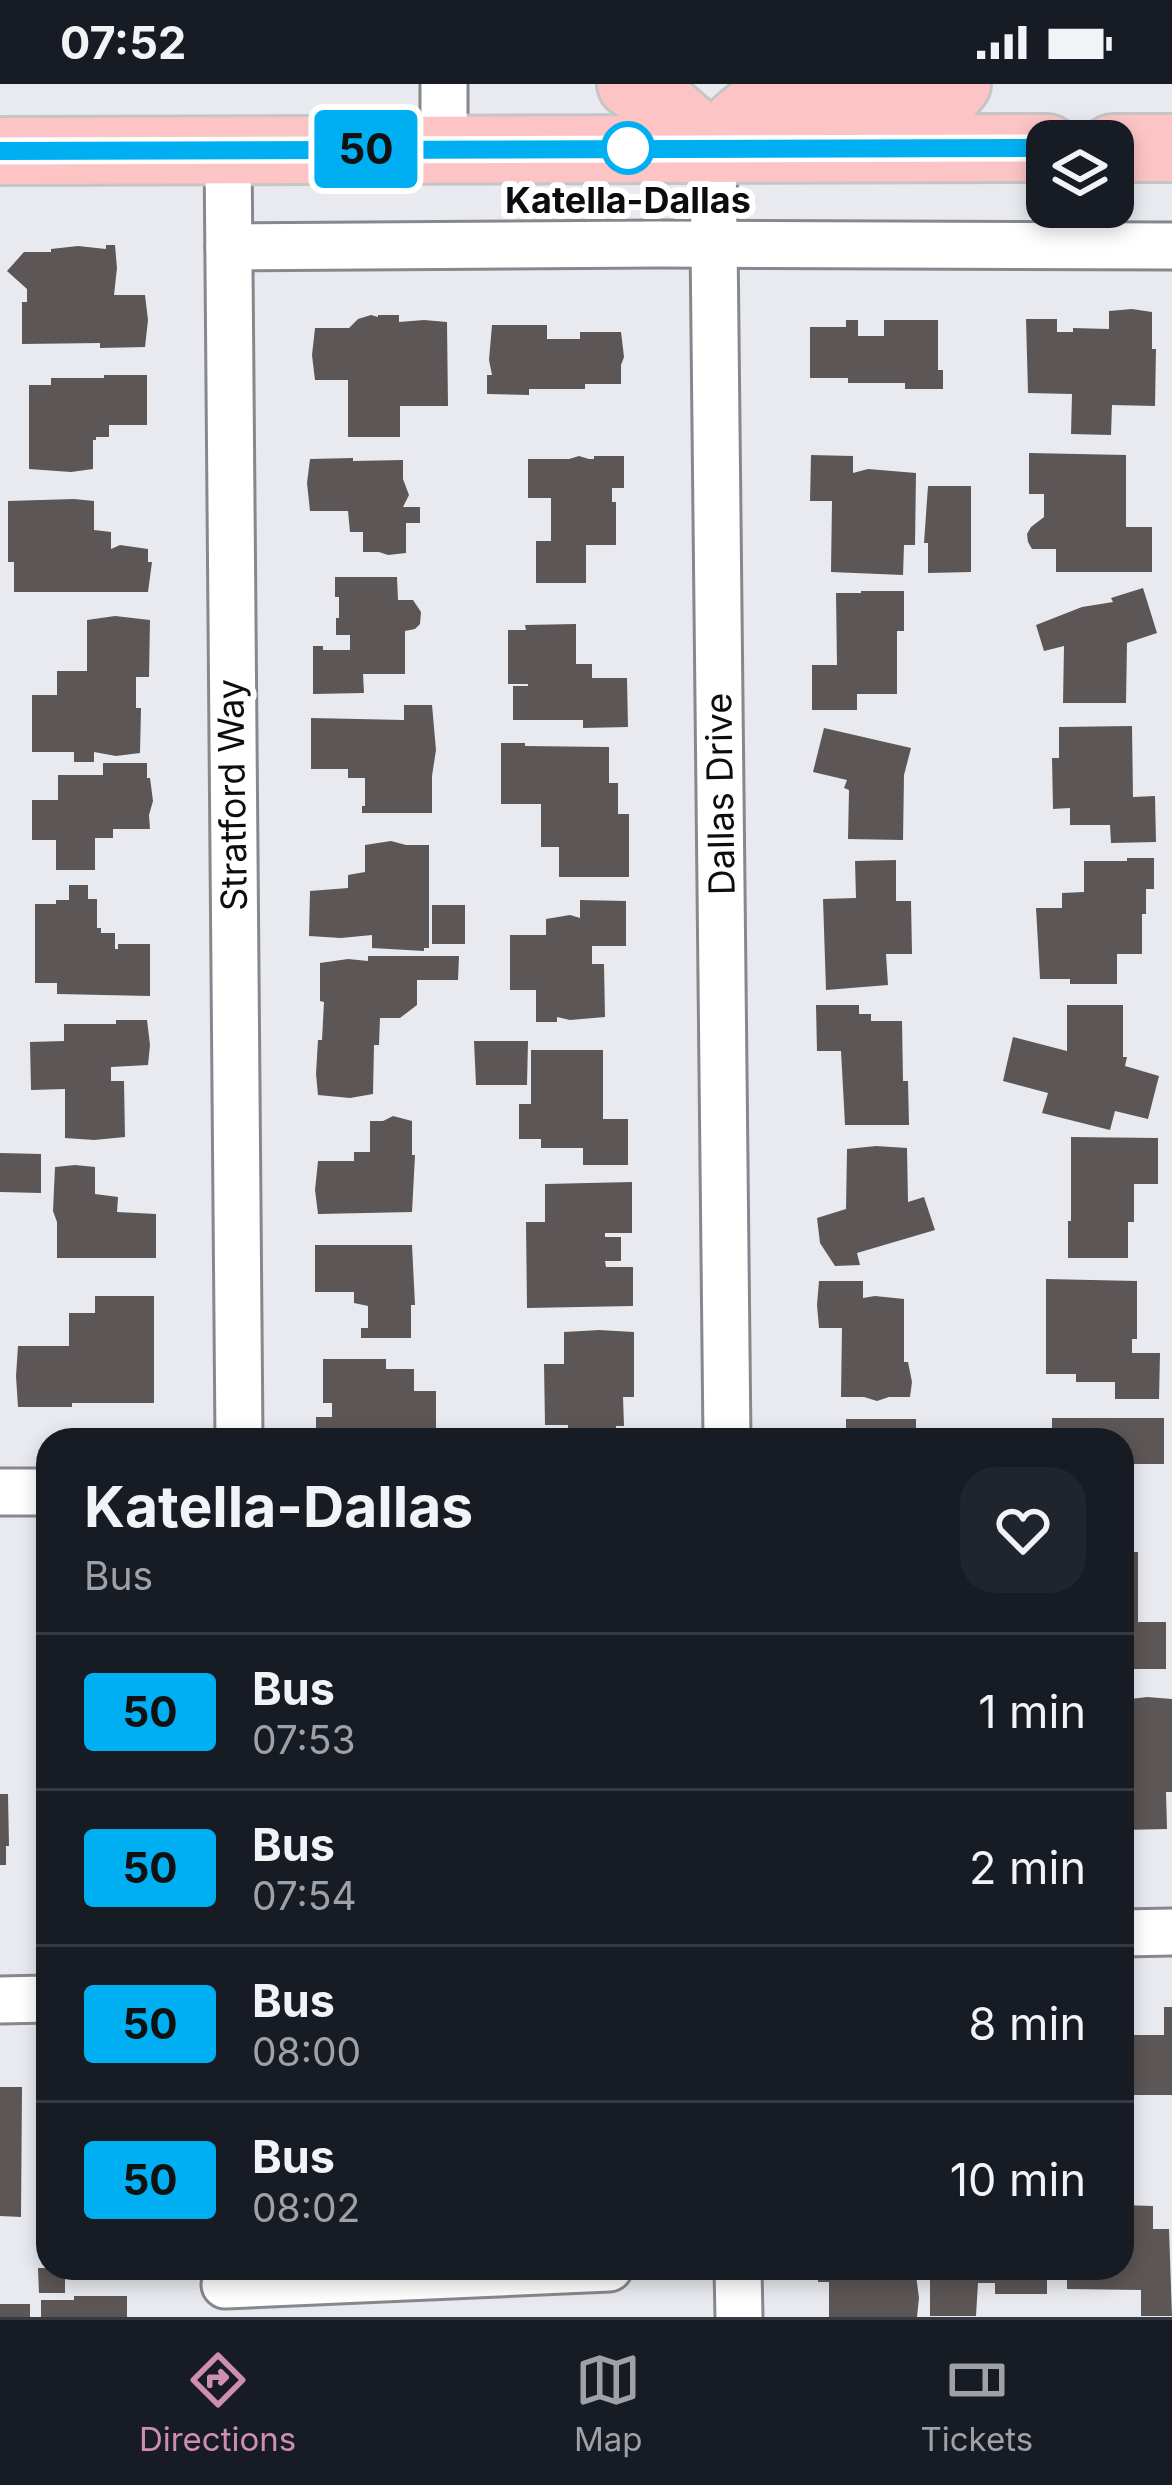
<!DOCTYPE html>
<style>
:root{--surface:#171b24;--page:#20242c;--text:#f1f3f6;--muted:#9ea1a6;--line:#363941;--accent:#ce8faf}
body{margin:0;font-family:Inter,sans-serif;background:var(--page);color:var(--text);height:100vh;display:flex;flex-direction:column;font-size:45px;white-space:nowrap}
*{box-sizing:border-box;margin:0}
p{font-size:39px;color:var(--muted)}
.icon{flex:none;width:66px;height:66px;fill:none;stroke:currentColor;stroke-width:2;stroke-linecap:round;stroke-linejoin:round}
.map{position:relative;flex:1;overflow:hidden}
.sheet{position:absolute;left:36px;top:1344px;width:1098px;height:852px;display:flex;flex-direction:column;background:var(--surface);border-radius:36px;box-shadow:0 6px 18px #0003}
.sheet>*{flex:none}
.badge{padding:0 24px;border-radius:9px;font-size:42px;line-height:78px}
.buttons{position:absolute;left:1026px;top:36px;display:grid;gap:24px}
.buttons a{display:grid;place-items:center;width:108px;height:108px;border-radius:24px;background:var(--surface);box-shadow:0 6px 18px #0003;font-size:60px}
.map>.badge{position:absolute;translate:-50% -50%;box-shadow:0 0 0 6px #fff}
.round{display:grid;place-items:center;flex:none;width:126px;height:126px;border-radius:36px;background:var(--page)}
.headline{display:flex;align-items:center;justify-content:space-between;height:204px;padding:0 48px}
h1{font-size:57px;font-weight:700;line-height:90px}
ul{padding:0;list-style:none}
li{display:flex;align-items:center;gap:36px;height:156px;padding:0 48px;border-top:3px solid var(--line)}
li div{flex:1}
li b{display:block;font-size:45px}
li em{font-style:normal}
li .badge{min-width:132px;font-weight:700;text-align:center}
.status{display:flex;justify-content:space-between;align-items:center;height:84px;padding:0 60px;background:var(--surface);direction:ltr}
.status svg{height:33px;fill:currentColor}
.tab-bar{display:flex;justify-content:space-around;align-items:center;height:168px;border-top:3px solid var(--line);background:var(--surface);font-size:33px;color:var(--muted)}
.tab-bar a{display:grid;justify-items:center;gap:6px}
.tab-bar .current{color:var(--accent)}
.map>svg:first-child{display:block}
</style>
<div class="status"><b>07:52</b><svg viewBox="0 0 49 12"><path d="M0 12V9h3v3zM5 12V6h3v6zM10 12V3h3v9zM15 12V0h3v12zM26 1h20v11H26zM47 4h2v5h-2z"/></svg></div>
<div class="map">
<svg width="1172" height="2233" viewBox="0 0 1172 2233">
<rect width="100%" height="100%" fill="#e8eaef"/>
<g fill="#5c5756">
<polygon points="106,161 115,161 117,184 114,211 145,211 148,236 145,263 100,264 100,259 22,260 22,218 27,218 27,205 7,187 24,168 51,168 51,165 78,162 106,165"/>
<polygon points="1132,225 1152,228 1152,265 1156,265 1155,322 1112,321 1111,351 1071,350 1072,310 1028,309 1026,235 1057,235 1057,248 1073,248 1073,244 1109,245 1109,227"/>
<polygon points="371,231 378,233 378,231 399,231 399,238 424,236 447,238 448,322 400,322 400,353 348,353 348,296 315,296 312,271 315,244 349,244 358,235"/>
<polygon points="846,236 858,236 858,252 884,252 884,236 938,236 938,286 943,286 943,305 905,305 905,299 848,299 848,294 810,294 810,243 846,243"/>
<polygon points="492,241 547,241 547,255 580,255 580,248 621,248 624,273 621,281 621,300 585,300 585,305 529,305 529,311 487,310 487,291 492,291 489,276"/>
<polygon points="104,291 147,291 147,341 109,341 109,353 96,353 96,356 93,356 93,385 71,388 29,385 29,301 51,301 51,294 104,294"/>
<polygon points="1029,369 1126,371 1126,443 1152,443 1152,488 1056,488 1056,465 1032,465 1028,458 1027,450 1031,443 1044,433 1044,410 1029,410"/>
<polygon points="811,371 853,372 853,389 868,385 916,389 915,461 904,461 903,491 831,488 832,417 810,417"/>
<polygon points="579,372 589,375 594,375 594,372 624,372 624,404 612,404 612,418 616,418 616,461 586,461 586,499 536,499 536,457 551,457 551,414 528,414 528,375 569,375"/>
<polygon points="353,374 353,377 403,376 403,395 409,411 403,423 420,423 420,439 406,439 406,469 388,471 379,468 363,468 363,448 350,448 348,427 310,427 307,399 310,375"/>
<polygon points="928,402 971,402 971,488 928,489 928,459 924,459"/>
<polygon points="74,415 94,417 94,446 111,448 111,465 120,461 148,465 148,478 152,478 148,508 14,508 14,478 8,478 8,417"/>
<polygon points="335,493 397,493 398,516 413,516 421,528 420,540 415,545 405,547 405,590 363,590 364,609 313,610 313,562 323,562 323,566 350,566 350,551 336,551 336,534 339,534 339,513 335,513"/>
<polygon points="1143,504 1157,549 1127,559 1126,619 1063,619 1064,562 1044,567 1036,541 1082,523 1113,518 1111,514"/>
<polygon points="861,507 904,507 904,547 897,547 897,610 857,610 857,626 812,626 812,581 837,581 836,509 861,509"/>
<polygon points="115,532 150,536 149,593 136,593 136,624 141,624 140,669 116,672 94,668 94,678 74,678 74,668 32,668 32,611 57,611 57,587 87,587 87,536"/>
<polygon points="576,540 576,580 592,580 592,594 627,594 628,643 583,644 583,636 513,636 513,602 528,602 528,600 508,600 508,546 526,546 525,541"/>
<polygon points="404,621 432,621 436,666 432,692 432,729 362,729 362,722 365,722 365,694 348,694 348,685 311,685 311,634 404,636"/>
<polygon points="1132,642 1133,713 1155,712 1156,758 1111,759 1110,741 1070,741 1070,724 1053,725 1052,674 1059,674 1059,643"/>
<polygon points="824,644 911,664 904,691 903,756 848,755 849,706 844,704 847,696 813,688"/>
<polygon points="501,659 525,659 525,662 609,663 609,699 618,699 618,730 629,730 629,793 559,793 559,763 541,763 541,720 501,720"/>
<polygon points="103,679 147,679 147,694 150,694 153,717 149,731 150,745 113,745 113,754 95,754 95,786 56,786 56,756 32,756 32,716 58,716 58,691 103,691"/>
<polygon points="391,757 406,761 429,761 429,864 424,864 424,867 372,864 372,851 341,854 309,852 310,807 348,804 348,791 365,788 365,761"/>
<polygon points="1127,774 1154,774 1154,805 1146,805 1146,830 1142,830 1142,870 1117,870 1117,900 1070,900 1070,895 1040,895 1036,824 1062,824 1062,809 1084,808 1084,777 1127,777"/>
<polygon points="896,776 896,817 911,817 912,870 886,870 888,901 826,906 823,815 856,814 855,777"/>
<polygon points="69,801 88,801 88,815 97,815 97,844 101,844 101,849 115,849 115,865 118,865 118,860 150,860 150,912 57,910 57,899 35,899 35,820 56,820 56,816 69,816"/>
<polygon points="580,816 626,817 626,862 592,862 592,880 604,880 605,933 570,936 557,933 557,938 536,938 536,906 510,906 510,851 546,851 546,835 570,831 580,834"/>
<rect x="432" y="821" width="33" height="39"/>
<polygon points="368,872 459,872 458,896 417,896 417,921 400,934 380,934 379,961 374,961 373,1010 350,1014 318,1011 316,990 318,956 322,956 324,918 320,917 320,879 348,875 368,877"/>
<polygon points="816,921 859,921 859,930 871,930 871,937 902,937 903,997 908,997 909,1041 845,1041 841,967 817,967"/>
<polygon points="1067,921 1123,921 1123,973 1127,973 1125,982 1159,992 1148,1035 1115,1027 1110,1046 1042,1029 1048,1009 1003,997 1013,953 1067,967"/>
<polygon points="116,936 147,936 150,961 148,981 111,983 111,997 124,997 125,1053 94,1056 65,1054 65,1005 31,1006 30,958 64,957 64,940 116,940"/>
<polygon points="474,957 528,957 527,1001 476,1001"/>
<polygon points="531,966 603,966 603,1035 628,1035 628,1081 583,1081 583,1064 541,1064 541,1055 519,1055 519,1020 531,1020"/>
<polygon points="393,1032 412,1037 412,1071 415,1071 412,1128 318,1130 315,1106 318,1077 354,1077 354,1068 370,1068 370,1037 383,1037"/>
<polygon points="1071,1053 1158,1054 1158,1100 1134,1100 1134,1138 1128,1138 1128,1174 1068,1174 1068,1137 1071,1137"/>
<polygon points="876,1062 907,1064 908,1118 924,1113 935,1146 857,1169 860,1181 835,1182 820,1159 817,1134 846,1125 847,1065"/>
<polygon points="0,1069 41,1070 41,1109 0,1108"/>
<polygon points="75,1081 95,1083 95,1110 118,1113 117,1128 156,1130 156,1174 57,1174 57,1138 53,1127 55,1083"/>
<polygon points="632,1098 632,1149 605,1149 605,1153 621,1153 621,1177 605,1177 606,1183 633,1183 633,1222 527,1224 526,1138 545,1138 545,1100"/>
<polygon points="315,1161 412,1161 415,1221 411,1221 411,1254 361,1254 361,1244 368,1244 368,1222 354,1219 354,1208 315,1208"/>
<polygon points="1046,1195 1137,1197 1137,1255 1132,1255 1132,1269 1160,1269 1159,1315 1115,1315 1115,1298 1076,1298 1076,1290 1046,1290"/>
<polygon points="819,1197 863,1197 863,1214 875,1212 904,1215 904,1278 908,1278 912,1298 910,1313 889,1313 877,1317 864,1313 841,1313 842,1244 819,1244 817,1221"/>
<polygon points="95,1212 154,1212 154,1319 72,1319 72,1323 18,1323 16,1292 18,1262 69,1262 69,1229 95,1229"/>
<polygon points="599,1246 634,1248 634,1313 623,1313 624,1342 616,1342 616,1356 568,1356 568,1341 545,1341 544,1280 564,1280 564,1248"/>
<polygon points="323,1275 386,1275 386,1285 414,1285 414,1307 436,1307 436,1356 316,1356 316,1333 332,1333 332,1319 323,1319"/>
<polygon points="1052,1334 1164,1334 1164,1380 1131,1380 1131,1406 1122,1406 1122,1356 1052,1356"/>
<rect x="846" y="1335" width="70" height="21"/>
<polygon points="1122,1468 1138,1468 1138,1538 1166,1538 1166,1585 1122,1585"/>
<rect x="41" y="1532" width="7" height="94"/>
<polygon points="1147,1613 1172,1615 1172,1708 1166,1708 1167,1745 1122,1746 1122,1616"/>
<polygon points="0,1710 8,1710 9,1762 6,1762 6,1781 0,1781"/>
<polygon points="1164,1923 1172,1923 1172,2011 1128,2011 1128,2020 1122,2020 1122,1951 1164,1951"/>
<polygon points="0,2003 22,2003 21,2133 0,2132"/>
<polygon points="1122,2121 1153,2122 1153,2145 1169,2145 1172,2232 1141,2232 1141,2206 1067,2205 1067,2184 1122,2184"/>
<polygon points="38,2184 65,2184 65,2209 39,2209"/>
<polygon points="818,2184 911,2184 911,2191 916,2191 919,2214 917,2233 829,2233 829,2198 818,2198"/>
<polygon points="948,2184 1047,2184 1047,2210 995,2210 995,2199 978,2199 976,2232 930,2232 930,2189 948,2189"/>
<polygon points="74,2212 127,2212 127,2233 41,2233 41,2216 74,2216"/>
<rect x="0" y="2220" width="30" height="13"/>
</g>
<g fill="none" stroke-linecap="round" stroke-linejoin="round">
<g stroke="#87888d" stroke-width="51">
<g id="street">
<polyline points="444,0 444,65"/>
<polyline points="713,64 727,1356"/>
<polyline points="228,66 239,1356"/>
<polyline points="229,163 658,160 1172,162"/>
<polyline points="0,1408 48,1408"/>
<polyline points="1122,1849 1172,1848"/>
<polyline points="0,1916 48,1915"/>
<polyline points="738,2184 739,2233"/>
<polyline points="225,2201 609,2184"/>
</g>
</g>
<g stroke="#c5c5c5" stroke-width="72">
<g id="primary">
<path d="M 631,0 L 662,20 L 713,64 C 735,41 750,22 783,13 L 930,16 L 946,13 L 957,0"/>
<polyline points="1113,64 1172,64"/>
<polyline points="0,67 1047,64"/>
</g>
</g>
<use href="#street" stroke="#fff" stroke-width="45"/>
<use href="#primary" stroke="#fdc4c6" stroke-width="66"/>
</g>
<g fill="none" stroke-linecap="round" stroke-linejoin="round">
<g stroke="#fff" stroke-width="27">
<polyline id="line" points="0,67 1047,64"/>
</g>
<use href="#line" stroke="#00aff2" stroke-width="18"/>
</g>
<circle fill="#fff" stroke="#00aff2" stroke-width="6" cx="628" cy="64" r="24"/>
<g text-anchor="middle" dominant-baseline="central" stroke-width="12" stroke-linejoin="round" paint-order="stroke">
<g font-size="36" font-weight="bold" fill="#0c0d0f" stroke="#fff">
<text x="628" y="116">Katella-Dallas</text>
</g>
<g font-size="36" fill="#0c0d0f" stroke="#fff">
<text transform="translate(720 710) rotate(-91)">Dallas Drive</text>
<text transform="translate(232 711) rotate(-91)">Stratford Way</text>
</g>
</g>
</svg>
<div class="buttons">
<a><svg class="icon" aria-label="layers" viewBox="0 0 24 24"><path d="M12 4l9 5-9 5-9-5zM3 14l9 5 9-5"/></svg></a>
</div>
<b class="badge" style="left:366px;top:65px;background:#00aff2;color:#111">50</b>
<section class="sheet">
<div class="headline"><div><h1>Katella-Dallas</h1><p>Bus</p></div><a class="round"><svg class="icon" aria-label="heart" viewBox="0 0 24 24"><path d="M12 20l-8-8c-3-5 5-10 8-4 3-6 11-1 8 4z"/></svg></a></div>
<ul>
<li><span class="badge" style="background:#00aff2;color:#111">50</span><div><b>Bus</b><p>07:53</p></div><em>1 min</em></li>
<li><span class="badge" style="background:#00aff2;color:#111">50</span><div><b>Bus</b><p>07:54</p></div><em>2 min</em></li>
<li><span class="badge" style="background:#00aff2;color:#111">50</span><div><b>Bus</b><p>08:00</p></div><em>8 min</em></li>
<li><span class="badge" style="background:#00aff2;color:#111">50</span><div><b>Bus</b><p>08:02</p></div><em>10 min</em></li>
</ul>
</section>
</div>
<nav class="tab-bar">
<a class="current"><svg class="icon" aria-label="directions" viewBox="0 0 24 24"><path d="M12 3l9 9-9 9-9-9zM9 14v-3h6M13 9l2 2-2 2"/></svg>Directions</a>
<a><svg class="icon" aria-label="map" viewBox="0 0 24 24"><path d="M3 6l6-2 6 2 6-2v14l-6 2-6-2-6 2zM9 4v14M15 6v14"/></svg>Map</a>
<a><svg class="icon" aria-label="tickets" viewBox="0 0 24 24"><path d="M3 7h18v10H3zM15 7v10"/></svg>Tickets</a>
</nav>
